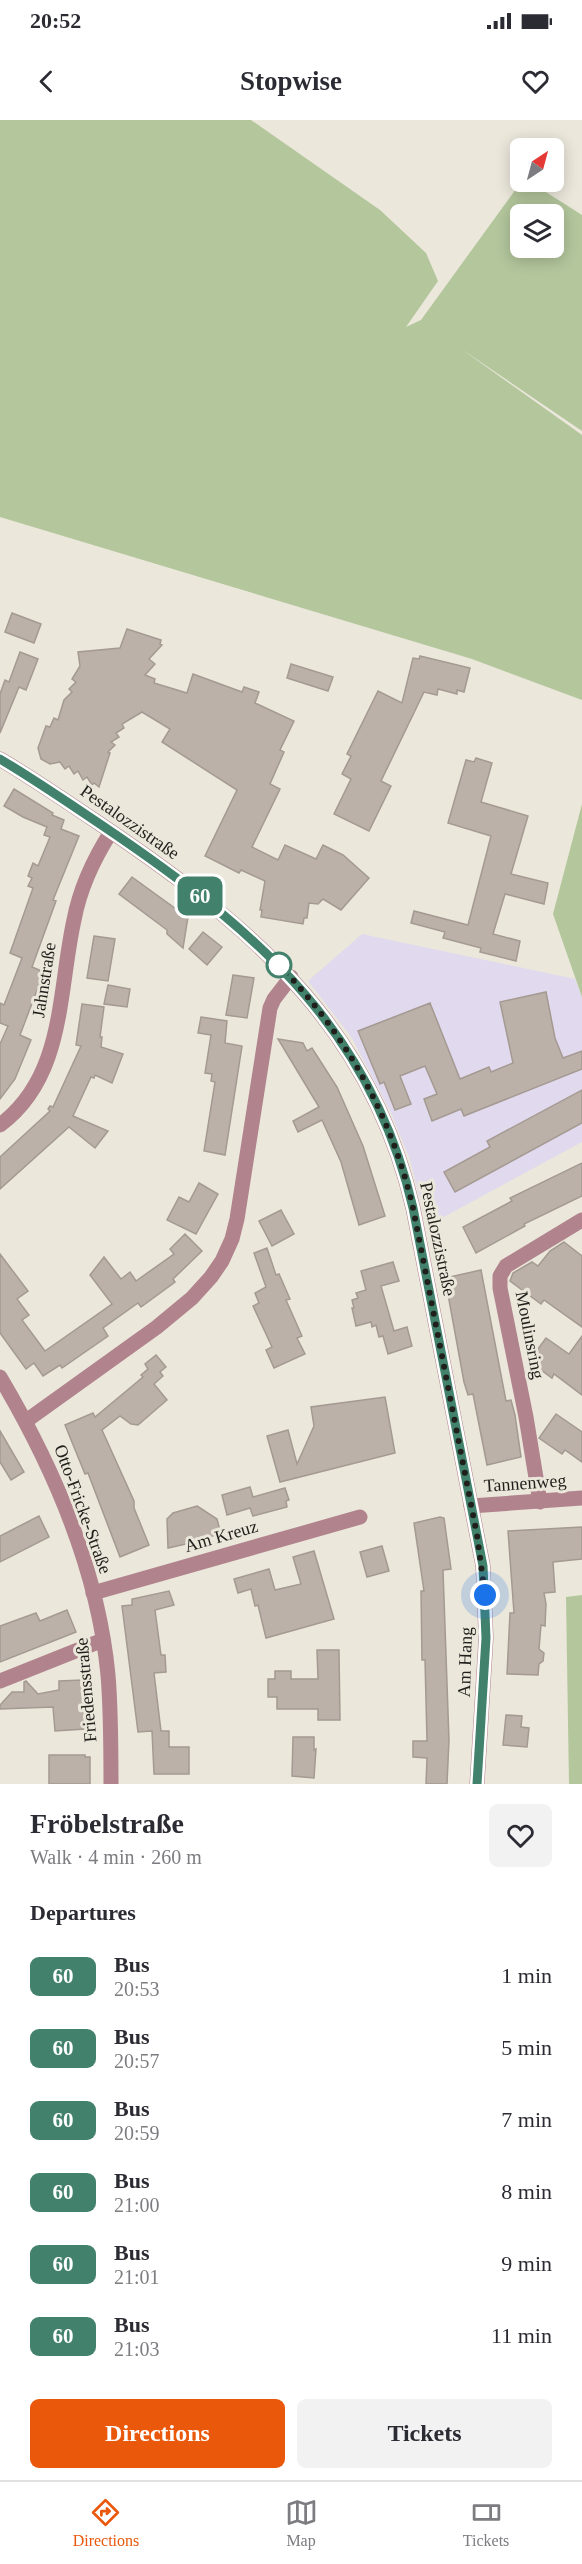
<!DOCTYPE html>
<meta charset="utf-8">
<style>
:root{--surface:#fff;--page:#f2f2f3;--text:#2b2b33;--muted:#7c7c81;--line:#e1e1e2;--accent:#ea580c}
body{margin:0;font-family:"Times New Roman",serif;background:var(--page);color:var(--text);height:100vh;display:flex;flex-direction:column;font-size:22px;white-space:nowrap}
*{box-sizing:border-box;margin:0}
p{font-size:20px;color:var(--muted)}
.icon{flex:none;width:33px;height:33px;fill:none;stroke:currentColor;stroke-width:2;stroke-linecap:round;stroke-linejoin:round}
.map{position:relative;height:1664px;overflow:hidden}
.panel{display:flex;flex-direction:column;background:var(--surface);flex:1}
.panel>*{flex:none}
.badge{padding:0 12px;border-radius:9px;font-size:21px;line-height:39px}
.needle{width:39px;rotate:36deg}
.tools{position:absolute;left:510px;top:18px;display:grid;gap:12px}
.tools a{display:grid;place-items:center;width:54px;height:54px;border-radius:9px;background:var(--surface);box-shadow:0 3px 15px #0003;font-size:30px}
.you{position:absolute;width:30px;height:30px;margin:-15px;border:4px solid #fff;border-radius:50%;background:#1a73e8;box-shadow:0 0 0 9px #1a73e833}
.map>.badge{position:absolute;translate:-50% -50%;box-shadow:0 0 0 3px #fff}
h2{padding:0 30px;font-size:22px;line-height:54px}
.round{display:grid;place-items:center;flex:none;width:63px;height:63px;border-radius:9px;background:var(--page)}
.headline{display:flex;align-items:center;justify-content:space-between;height:102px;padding:0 30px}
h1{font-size:28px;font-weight:600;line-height:45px}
.action{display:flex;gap:12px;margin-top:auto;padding:12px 30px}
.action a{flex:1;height:69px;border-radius:9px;background:var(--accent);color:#fff;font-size:24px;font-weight:600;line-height:69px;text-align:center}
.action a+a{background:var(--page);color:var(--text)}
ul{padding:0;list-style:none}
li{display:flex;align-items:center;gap:18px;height:72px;padding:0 30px}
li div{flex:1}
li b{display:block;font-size:22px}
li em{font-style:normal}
li .badge{min-width:66px;font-weight:700;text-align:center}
.status{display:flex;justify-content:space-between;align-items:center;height:42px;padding:0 30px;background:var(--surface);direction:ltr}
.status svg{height:16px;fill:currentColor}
header{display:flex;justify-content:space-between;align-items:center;height:78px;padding:0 30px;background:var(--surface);font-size:27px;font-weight:600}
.menu{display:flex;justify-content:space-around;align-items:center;height:84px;border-top:2px solid var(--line);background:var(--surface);font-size:16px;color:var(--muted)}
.menu a{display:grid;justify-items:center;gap:3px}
.menu .selected{color:var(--accent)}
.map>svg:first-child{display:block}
</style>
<div class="status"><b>20:52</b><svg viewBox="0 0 49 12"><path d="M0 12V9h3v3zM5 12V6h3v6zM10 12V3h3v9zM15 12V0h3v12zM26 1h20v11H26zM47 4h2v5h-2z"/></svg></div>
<header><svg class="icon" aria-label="back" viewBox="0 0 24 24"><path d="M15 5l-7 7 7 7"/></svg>Stopwise<svg class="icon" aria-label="heart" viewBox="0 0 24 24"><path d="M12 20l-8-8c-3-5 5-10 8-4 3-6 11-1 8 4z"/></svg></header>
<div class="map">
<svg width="582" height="1664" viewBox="0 0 582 1664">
<rect width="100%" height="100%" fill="#ebe7db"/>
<polygon fill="#e1d9ee" points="362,814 575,859 582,877 582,1022 427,1106 410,1040 391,993 352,918 308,861"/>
<g fill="#b3c69c" fill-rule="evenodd">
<path d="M 0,0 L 251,0 L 380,90 L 426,133 L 438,161 L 406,207 L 421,200 L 521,62 L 530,62 L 582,95 L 582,311 L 460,228 L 582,315 L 582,580 L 472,539 L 0,397 ZM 520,94 L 554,94 L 554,128 L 520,128 Z"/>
<polygon points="582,684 582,877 553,794"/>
<polygon points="582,1475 582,1664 569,1664 566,1477"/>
</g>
<g fill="#bbb1a9" stroke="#a49a92" stroke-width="1.5">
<polygon points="12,493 41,504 34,523 5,512"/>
<polygon points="127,509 161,520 160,524 162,525 149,539 155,544 145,555 155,559 154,563 187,573 193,554 242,572 244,567 259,572 255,583 294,601 280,630 284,632 270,664 280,669 252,727 278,740 285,725 316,739 323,725 343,735 369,758 341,790 323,779 318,784 309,783 307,798 304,798 303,804 261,797 262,790 260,790 265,761 241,750 239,753 205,736 237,670 162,622 170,609 142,592 122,604 124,608 116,613 119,617 111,622 115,625 108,632 110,633 99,667 94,663 92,665 87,657 83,660 78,651 74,654 69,646 65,649 60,642 50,644 41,639 38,628 46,606 50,607 54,598 58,600 64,580 72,572 69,569 76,562 72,559 80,546 78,532 120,528"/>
<polygon points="20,532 38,539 26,570 19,567 0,613 0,574 5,560 9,562"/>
<polygon points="420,536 470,548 464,572 457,570 457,574 438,569 437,575 424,572 381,661 391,666 369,711 334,694 351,659 342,654 351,636 347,634 378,571 402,583 413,538 419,539"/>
<polygon points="291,544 333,557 328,571 287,558"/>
<polygon points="476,638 492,643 481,682 528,696 511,754 548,763 544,784 505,774 493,814 520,821 516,841 480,832 481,828 443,818 445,812 411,803 414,791 468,805 491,716 448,703 466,640 474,642"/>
<polygon points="14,669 53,693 52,695 64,700 61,709 79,716 53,780 56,781 32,847 44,852 20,915 31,920 15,959 0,979 0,924 8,906 0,903 0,883 4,885 22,838 10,833 33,768 28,766 32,758 28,756 33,743 38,746 50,717 44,715 47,707 23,697 4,686"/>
<polygon points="132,757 180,792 180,796 188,797 183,828 167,814 167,810 119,774"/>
<polygon points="203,812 222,827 207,845 189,829"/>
<polygon points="94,816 115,819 108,861 87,858"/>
<polygon points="233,855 254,858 247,898 226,895"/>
<polygon points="108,865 130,869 127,887 104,884"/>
<polygon points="546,872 555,918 563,938 582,931 582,949 464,996 461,989 432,1001 424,979 437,974 425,946 400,956 411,984 395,990 384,962 380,964 358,911 430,883 460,959 489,947 491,952 513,943 500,882"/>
<polygon points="82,884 104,887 100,917 102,917 101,927 123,934 112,963 95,955 94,958 91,957 73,996 108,1011 95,1028 69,1007 0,1069 0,1037 50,991 48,989 50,986 53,987 81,926 76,925"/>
<polygon points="201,897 227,901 225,923 242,926 225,1035 204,1031 215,962 211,961 212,954 205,953 211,915 198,913"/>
<polygon points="278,919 303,923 307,931 312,928 337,967 363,1026 385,1096 359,1105 341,1042 322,1000 298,1012 293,1001 319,987"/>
<polygon points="582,970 582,1003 455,1072 444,1052 490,1027 487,1021"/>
<polygon points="582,1043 582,1076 524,1104 525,1106 476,1133 463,1107 512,1081 510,1078"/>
<polygon points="199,1063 218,1074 196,1114 167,1100 179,1077 189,1082"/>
<polygon points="281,1090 294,1114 272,1126 259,1101"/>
<polygon points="185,1114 202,1131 173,1159 175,1162 141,1187 138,1183 103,1208 108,1216 62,1248 60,1245 43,1256 34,1243 26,1249 0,1213 0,1134 28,1171 17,1179 29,1195 22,1200 45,1231 112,1184 90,1155 104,1137 121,1159 130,1152 136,1161 174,1134 170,1129"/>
<polygon points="564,1122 582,1136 582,1207 544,1180 541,1184 510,1161 513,1153 532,1142 538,1146 550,1131"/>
<polygon points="267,1128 276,1155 279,1154 290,1179 286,1180 302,1216 297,1218 305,1234 274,1248 266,1230 272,1227 253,1186 259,1183 255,1173 266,1167 254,1133"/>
<polygon points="393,1142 399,1161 381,1166 394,1211 407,1207 412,1226 388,1234 383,1216 379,1217 376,1205 372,1207 371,1202 356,1206 352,1188 354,1188 352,1180 358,1178 356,1173 366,1170 361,1151"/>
<polygon points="481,1150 506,1281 511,1280 515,1295 521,1337 487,1345 473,1274 468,1275 464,1262 445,1158"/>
<polygon points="582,1216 582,1275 554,1254 552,1258 529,1241 546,1218 569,1234"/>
<polygon points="156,1235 166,1247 160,1252 163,1256 154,1264 167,1280 138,1305 131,1304 120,1296 102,1310 134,1381 134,1388 149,1425 120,1437 88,1353 85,1354 65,1305 93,1293 95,1297 143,1257 141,1255 148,1249 145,1244"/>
<polygon points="385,1277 395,1333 280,1362 267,1316 288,1310 297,1344 314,1306 311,1287"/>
<polygon points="556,1294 582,1312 582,1342 565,1330 562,1334 539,1318"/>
<polygon points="0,1311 24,1352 11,1360 0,1342"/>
<polygon points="250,1367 253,1377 285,1368 289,1380 286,1381 287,1387 253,1396 250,1388 227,1395 222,1375"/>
<polygon points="197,1386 217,1399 221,1414 204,1418 204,1420 168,1428 167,1399 173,1393"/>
<polygon points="39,1396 49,1417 0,1442 0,1416"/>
<polygon points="440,1397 444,1398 451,1449 443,1450 449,1620 447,1664 426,1664 427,1638 413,1637 413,1621 427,1621 425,1540 422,1540 421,1471 424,1471 414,1403"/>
<polygon points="582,1407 582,1439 553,1442 555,1472 544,1473 546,1484 545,1506 541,1505 539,1529 544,1533 543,1541 539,1544 538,1555 507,1554 510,1493 514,1493 508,1411"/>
<polygon points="382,1426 389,1451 367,1457 360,1432"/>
<polygon points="314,1431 334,1499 266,1518 258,1485 255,1486 251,1469 238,1473 234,1459 269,1449 275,1470 301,1464 293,1437"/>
<polygon points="169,1471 174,1485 155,1490 161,1535 165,1535 166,1552 154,1553 161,1611 169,1611 169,1627 189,1627 189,1654 154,1654 152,1611 138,1612 122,1486 132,1485 132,1479"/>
<polygon points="67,1490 76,1512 0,1542 0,1506 36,1493 40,1501"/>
<polygon points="317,1530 339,1530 340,1600 318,1600 318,1589 277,1589 277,1577 268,1577 268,1559 275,1559 275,1551 291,1551 291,1559 318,1559"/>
<polygon points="82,1560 85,1609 55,1611 53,1587 0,1589 0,1585 12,1572 24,1572 24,1562 26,1561 38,1574 59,1570 59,1561"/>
<polygon points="506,1595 522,1596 521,1607 529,1608 527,1627 503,1625"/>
<polygon points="293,1617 314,1617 314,1630 316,1629 314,1658 292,1656"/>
<polygon points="49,1635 85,1635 85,1637 90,1637 90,1664 49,1664"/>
</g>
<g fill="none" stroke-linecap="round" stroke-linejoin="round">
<g stroke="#b1838d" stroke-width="15">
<path d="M 0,639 C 42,664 82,692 122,719 C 263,816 373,915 413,1088 L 483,1446 L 486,1518 L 477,1664"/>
<path d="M 0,1005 C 65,957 58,872 74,800 C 80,768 93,740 111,712"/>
<path d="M 0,1257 C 54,1348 98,1449 108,1555 C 111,1591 111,1628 111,1664"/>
<polyline points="26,1301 157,1207 192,1178 211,1157 222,1141 232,1119 237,1099 270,888 274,879 291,857"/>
<polyline points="540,1382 526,1297 500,1168 500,1156 506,1146 582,1100"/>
<polyline points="471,1386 582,1378"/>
<polyline points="93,1473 360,1397"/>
<polyline points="0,1561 103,1520"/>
</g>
</g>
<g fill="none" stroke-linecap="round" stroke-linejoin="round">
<g stroke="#fff" stroke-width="14">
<path id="line" d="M 0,639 C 42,664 82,692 122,719 C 263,816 373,915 413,1088 L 483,1446 L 486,1518 L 477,1664"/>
</g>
<use href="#line" stroke="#42826c" stroke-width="9"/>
<path stroke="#201f1b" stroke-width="6" stroke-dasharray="0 10.8" d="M 279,845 C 345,913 392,996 413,1088 L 477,1415 L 485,1475"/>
</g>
<circle fill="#fff" stroke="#42826c" stroke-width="3" cx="279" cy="845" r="12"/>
<g text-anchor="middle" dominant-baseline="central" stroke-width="6" stroke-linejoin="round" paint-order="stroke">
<g font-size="18" fill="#201f1b" stroke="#ebe7db">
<text transform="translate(130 702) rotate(35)">Pestalozzistraße</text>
<text transform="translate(44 860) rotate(-81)">Jahnstraße</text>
<text transform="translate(438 1119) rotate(78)">Pestalozzistraße</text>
<text transform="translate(530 1215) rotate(79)">Moulinsring</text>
<text transform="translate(525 1363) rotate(-4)">Tannenweg</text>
<text transform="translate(83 1389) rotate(70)">Otto-Fricke-Straße</text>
<text transform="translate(221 1416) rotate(-16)">Am Kreuz</text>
<text transform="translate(465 1542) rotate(-88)">Am Hang</text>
<text transform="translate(86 1570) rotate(-95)">Friedensstraße</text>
</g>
</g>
</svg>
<div class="tools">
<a><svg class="needle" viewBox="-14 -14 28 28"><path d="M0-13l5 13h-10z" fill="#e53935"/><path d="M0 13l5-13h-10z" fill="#7c7c81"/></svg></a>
<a><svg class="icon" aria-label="layers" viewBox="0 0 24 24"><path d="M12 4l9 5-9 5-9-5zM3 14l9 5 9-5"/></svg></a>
</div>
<div class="you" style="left:485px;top:1475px"></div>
<b class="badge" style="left:200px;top:776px;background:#42826c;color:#fff">60</b>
</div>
<section class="panel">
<div class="headline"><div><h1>Fröbelstraße</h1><p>Walk · 4 min · 260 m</p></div><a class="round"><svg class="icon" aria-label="heart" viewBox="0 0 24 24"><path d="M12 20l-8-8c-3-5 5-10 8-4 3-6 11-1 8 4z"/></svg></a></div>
<h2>Departures</h2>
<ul>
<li><span class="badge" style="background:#42826c;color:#fff">60</span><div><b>Bus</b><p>20:53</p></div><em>1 min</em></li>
<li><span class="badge" style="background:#42826c;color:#fff">60</span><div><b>Bus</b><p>20:57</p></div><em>5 min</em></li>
<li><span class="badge" style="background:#42826c;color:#fff">60</span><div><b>Bus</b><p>20:59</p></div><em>7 min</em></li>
<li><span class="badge" style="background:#42826c;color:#fff">60</span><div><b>Bus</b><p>21:00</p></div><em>8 min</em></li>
<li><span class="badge" style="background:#42826c;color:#fff">60</span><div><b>Bus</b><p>21:01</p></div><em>9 min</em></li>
<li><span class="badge" style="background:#42826c;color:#fff">60</span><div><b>Bus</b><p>21:03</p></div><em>11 min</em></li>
</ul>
<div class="action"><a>Directions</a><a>Tickets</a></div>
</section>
<nav class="menu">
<a class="selected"><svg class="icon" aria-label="directions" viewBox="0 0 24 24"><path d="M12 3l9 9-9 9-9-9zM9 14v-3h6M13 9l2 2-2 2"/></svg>Directions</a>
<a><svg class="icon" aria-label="map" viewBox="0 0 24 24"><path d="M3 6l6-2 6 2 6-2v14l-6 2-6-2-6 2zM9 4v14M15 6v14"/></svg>Map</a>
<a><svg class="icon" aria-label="tickets" viewBox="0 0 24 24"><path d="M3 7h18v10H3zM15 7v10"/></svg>Tickets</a>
</nav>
